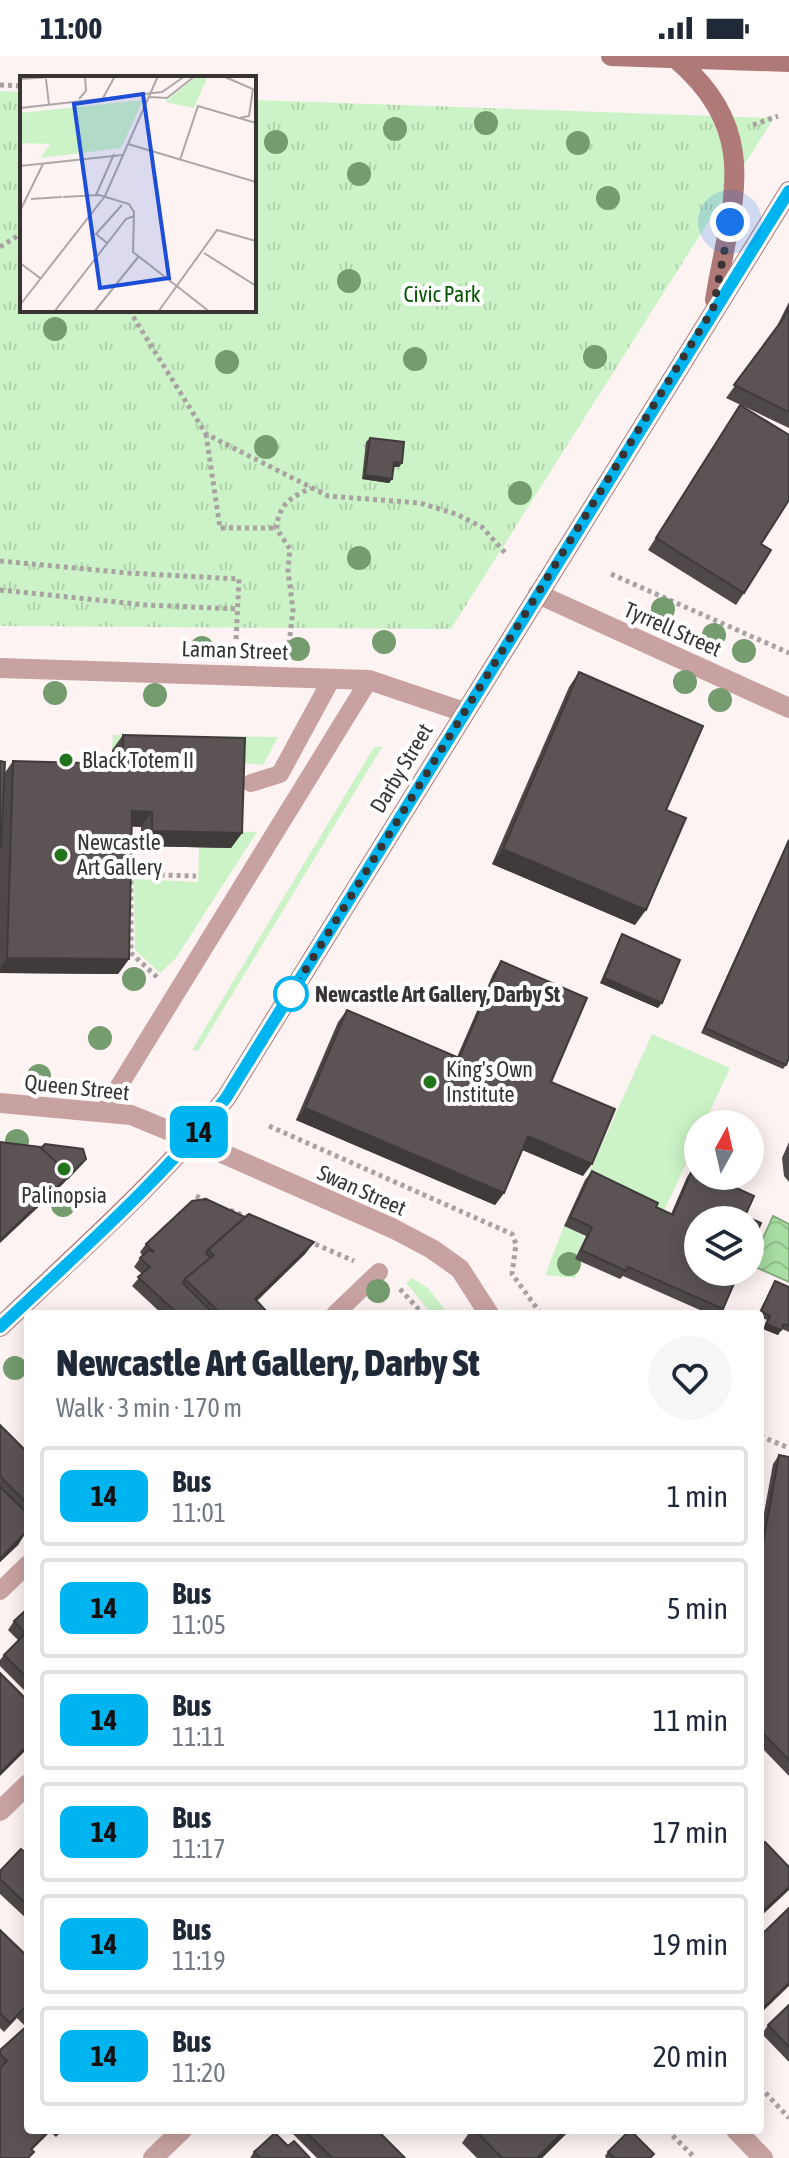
<!DOCTYPE html>
<meta charset="utf-8">
<style>
:root{--surface:#fff;--page:#f6f6f7;--text:#1f2937;--muted:#747a83;--line:#e0e1e3}
body{margin:0;font-family:"Asap Condensed",sans-serif;background:var(--page);color:var(--text);height:100vh;display:flex;flex-direction:column;font-size:30px;white-space:nowrap}
*{box-sizing:border-box;margin:0}
p{font-size:26px;color:var(--muted)}
.icon{flex:none;width:44px;height:44px;fill:none;stroke:currentColor;stroke-width:2;stroke-linecap:round;stroke-linejoin:round}
.map{position:relative;flex:1;overflow:hidden}
.side{position:absolute;left:24px;top:1254px;width:740px;height:824px;display:flex;flex-direction:column;background:var(--surface);border-radius:8px;box-shadow:0 4px 20px #0003}
.side>*{flex:none}
.badge{padding:0 16px;border-radius:12px;font-size:28px;line-height:52px}
.needle{width:52px;rotate:8deg}
.controls{position:absolute;left:684px;top:1054px;display:grid;gap:16px}
.controls a{display:grid;place-items:center;width:80px;height:80px;border-radius:50%;background:var(--surface);box-shadow:0 4px 20px #0003;font-size:40px}
.you{position:absolute;width:40px;height:40px;margin:-20px;border:6px solid #fff;border-radius:50%;background:#1a73e8;box-shadow:0 0 0 12px #1a73e833}
.map>.badge{position:absolute;translate:-50% -50%;box-shadow:0 0 0 4px #fff}
.round{display:grid;place-items:center;flex:none;width:84px;height:84px;border-radius:42px;background:var(--page)}
.headline{display:flex;align-items:center;justify-content:space-between;height:136px;padding:0 32px}
h1{font-size:38px;font-weight:800;line-height:60px}
ul{padding:0;list-style:none}
li{display:flex;align-items:center;gap:24px;height:100px;margin:0 16px 12px;padding:0 16px;border:4px solid var(--line);border-radius:8px}
li div{flex:1}
li b{display:block;font-size:30px}
li em{font-style:normal}
li .badge{min-width:88px;font-weight:700;text-align:center}
.status{display:flex;justify-content:space-between;align-items:center;height:56px;padding:0 40px;background:var(--surface);direction:ltr}
.status svg{height:22px;fill:currentColor}
.map>svg:first-child{display:block}
</style>
<div class="status"><b>11:00</b><svg viewBox="0 0 49 12"><path d="M0 12V9h3v3zM5 12V6h3v6zM10 12V3h3v9zM15 12V0h3v12zM26 1h20v11H26zM47 4h2v5h-2z"/></svg></div>
<div class="map">
<svg width="789" height="2102" viewBox="0 0 789 2102">
<defs>
<pattern id="park-tufts" width="24" height="20" patternUnits="userSpaceOnUse" patternTransform="scale(2)"><rect width="24" height="20" fill="#ccf3c7"/><path d="M3 7l-1-3M5 7V3M7 7l1-3M15 17l-1-3M17 17v-4M19 17l1-3" fill="none" stroke="#b0d1ac"/></pattern>
<pattern id="water-waves" width="16" height="10" patternUnits="userSpaceOnUse" patternTransform="scale(2)"><rect width="16" height="10" fill="#a8dea2"/><path d="M0 5q4-4 8 0t8 0" fill="none" stroke="#91bf8c"/></pattern>
</defs>
<rect width="100%" height="100%" fill="#fdf3f3"/>
<g fill="#ccf3c7">
<polygon points="113,679 278,681 263,709 112,694"/>
<polygon points="374,691 382,691 198,995 192,994"/>
<polygon points="231,775 257,776 176,902 160,917 135,894 134,823 198,826 199,791"/>
<polygon points="652,978 730,1012 704,1068 698,1068 698,1082 664,1155 588,1119"/>
<polygon points="564,1170 585,1180 575,1203 582,1207 575,1222 545,1219"/>
<polygon points="412,1222 428,1232 448,1258 432,1258 406,1227"/>
</g>
<polygon fill="url(#park-tufts)" points="0,35 22,36 22,254 254,254 254,44 774,62 451,573 0,570"/>
<polygon fill="url(#water-waves)" stroke="#86ab81" stroke-width="2" points="773,1160 789,1168 789,1226 751,1209"/>
<g fill="none" stroke-linecap="round" stroke-linejoin="round">
<g stroke="#a9a2a2" stroke-width="5" stroke-dasharray="4 4" stroke-linecap="butt">
<polyline points="0,29 22,30"/>
<polyline points="753,69 778,60"/>
<polyline points="0,191 22,177"/>
<polyline points="129,254 206,378 328,440 420,447 456,458 482,471 507,499"/>
<polyline points="206,378 220,472 276,472"/>
<polyline points="0,505 128,517 239,523 236,585"/>
<polyline points="611,518 789,597"/>
<polyline points="0,534 146,549 238,553"/>
<path d="M 289,588 L 293,554 L 288,515 L 290,493 L 276,472 C 280,447 290,442 311,432"/>
<polyline points="131,818 132,783"/>
<polyline points="157,921 131,897 131,818 196,820"/>
<polyline points="269,1070 512,1178 516,1188 512,1218 541,1258"/>
<polyline points="196,1140 209,1146"/>
<polyline points="230,1154 250,1162"/>
<polyline points="308,1185 354,1205"/>
<polyline points="400,1233 423,1258"/>
<polyline points="760,1380 789,1392"/>
<polyline points="760,2031 789,2062"/>
<polyline points="667,2074 695,2102"/>
</g>
<g stroke="#c8a2a1" stroke-width="18">
<polyline points="251,727 280,718 332,622"/>
<polyline points="103,1056 369,624"/>
<polyline points="335,1258 379,1216"/>
<polyline points="0,1535 28,1508"/>
</g>
<g stroke="#c8a2a1" stroke-width="20">
<polyline points="538,538 789,652"/>
<polyline points="0,612 369,624 464,656"/>
<polyline points="0,1047 131,1059 192,1084 392,1172 432,1193 460,1213 489,1258"/>
<polyline points="0,1755 28,1728"/>
<polyline points="736,2074 763,2102"/>
<polyline points="153,2102 182,2074"/>
</g>
<g stroke="#af7978" stroke-width="20">
<polyline points="611,0 789,6"/>
<path d="M 675,2 C 764,78 731,146 715,244"/>
<path d="M 0,1271 C 77,1197 159,1126 226,1042 L 789,135"/>
</g>
</g>
<g fill="#749c6e">
<circle cx="486" cy="67" r="12"/>
<circle cx="395" cy="73" r="12"/>
<circle cx="276" cy="86" r="12"/>
<circle cx="578" cy="87" r="12"/>
<circle cx="359" cy="118" r="12"/>
<circle cx="608" cy="142" r="12"/>
<circle cx="349" cy="225" r="12"/>
<circle cx="55" cy="273" r="12"/>
<circle cx="595" cy="301" r="12"/>
<circle cx="415" cy="303" r="12"/>
<circle cx="227" cy="306" r="12"/>
<circle cx="266" cy="391" r="12"/>
<circle cx="520" cy="437" r="12"/>
<circle cx="359" cy="502" r="12"/>
<circle cx="663" cy="553" r="12"/>
<circle cx="714" cy="579" r="12"/>
<circle cx="384" cy="586" r="12"/>
<circle cx="202" cy="592" r="12"/>
<circle cx="298" cy="593" r="12"/>
<circle cx="744" cy="595" r="12"/>
<circle cx="685" cy="626" r="12"/>
<circle cx="55" cy="637" r="12"/>
<circle cx="155" cy="639" r="12"/>
<circle cx="720" cy="644" r="12"/>
<circle cx="134" cy="923" r="12"/>
<circle cx="100" cy="982" r="12"/>
<circle cx="39" cy="1020" r="12"/>
<circle cx="17" cy="1085" r="12"/>
<circle cx="63" cy="1149" r="12"/>
<circle cx="569" cy="1208" r="12"/>
<circle cx="378" cy="1235" r="12"/>
<circle cx="15" cy="1312" r="12"/>
</g>
<g fill="#4f4848">
<polygon points="789,246 789,372 726,342 775,274"/>
<polygon points="740,349 761,488 744,537 736,549 648,494"/>
<polygon points="370,382 399,411 394,411 392,423 389,427 362,423 366,386"/>
<polygon points="579,616 666,754 635,869 492,808 569,631"/>
<polygon points="123,679 242,777 231,792 141,790 141,771 132,770 129,903 118,918 0,917 0,705 4,718 13,705 112,708 112,694"/>
<polygon points="789,783 786,1009 783,1013 701,977"/>
<polygon points="622,878 658,952 600,927 619,883"/>
<polygon points="501,905 551,1026 583,1120 522,1094 504,1137 495,1149 296,1064 338,966 347,954 457,1001 493,918"/>
<polygon points="789,1086 789,1126 784,1120 782,1102"/>
<polygon points="693,1112 745,1160 723,1253 719,1258 709,1258 623,1220 620,1223 575,1203 586,1180 564,1170 585,1124 592,1115 656,1151 671,1158 687,1121"/>
<polygon points="245,1161 314,1186 305,1198 257,1245 269,1258 162,1258 132,1230 142,1218 134,1211 142,1199 140,1196 146,1188"/>
<polygon points="775,1225 789,1231 789,1276 782,1273 778,1279 763,1273 767,1264 760,1261 760,1258 758,1258"/>
<polygon points="0,1369 28,1397 28,1459 27,1460 26,1476 18,1489 0,1506"/>
<polygon points="779,1399 789,1401 789,1720 760,1690 760,1479 773,1408"/>
<polygon points="28,1556 28,1638 0,1610 0,1604 4,1599 18,1584 8,1574 14,1565"/>
<polygon points="28,1799 28,1864 0,1838 0,1815"/>
<polygon points="0,1874 28,1901 28,2074 63,2074 56,2081 50,2076 0,2102 0,1994 26,1971 17,1962 4,1976 0,1972"/>
<polygon points="789,1949 789,2006 762,1978 768,1969"/>
<polygon points="289,2074 377,2074 405,2102 317,2102"/>
<polygon points="471,2074 570,2074 542,2102 477,2102 462,2087"/>
<polygon points="288,2090 310,2102 250,2102 254,2096"/>
<polygon points="608,2096 651,2102 606,2102 605,2100"/>
</g>
<g fill="#403b3b">
<polygon points="394,406 402,407 399,411 391,410"/>
<polygon points="365,419 392,423 389,427 362,423"/>
<polygon points="132,755 152,756 141,771 122,770"/>
<polygon points="152,775 242,777 231,792 141,790"/>
<polygon points="503,793 646,854 635,869 492,808"/>
<polygon points="7,902 129,903 118,918 0,917 0,912"/>
<polygon points="604,922 662,947 658,952 600,927"/>
<polygon points="305,1052 504,1137 495,1149 296,1064"/>
<polygon points="528,1080 592,1108 583,1120 519,1092"/>
<polygon points="86,1103 63,1128 0,1187 0,1184"/>
<polygon points="314,1186 305,1198 246,1255 255,1243"/>
<polygon points="766,1268 781,1274 778,1279 763,1273"/>
<polygon points="26,1476 18,1489 0,1506 0,1503"/>
<polygon points="28,1689 28,1692 0,1720 0,1717"/>
<polygon points="789,1831 789,1834 760,1861 760,1858"/>
<polygon points="789,1927 789,1930 760,1958 760,1955"/>
<polygon points="50,2074 52,2074 25,2101 31,2093"/>
<polygon points="565,2074 570,2074 542,2102 537,2102"/>
</g>
<g fill="#5c5454" stroke="#403b3b" stroke-width="2">
<polygon points="789,251 789,356 734,329 783,263"/>
<polygon points="740,349 789,379 789,444 761,488 771,494 744,537 656,482"/>
<polygon points="370,382 404,386 402,407 394,406 392,423 365,419"/>
<polygon points="579,616 703,670 666,754 686,762 646,854 503,793"/>
<polygon points="123,679 245,682 242,777 152,775 152,756 132,755 129,903 7,902 13,705 123,708"/>
<polygon points="0,705 5,706 1,790 0,790"/>
<polygon points="789,784 789,1002 786,1009 705,972"/>
<polygon points="622,878 680,904 662,947 604,922"/>
<polygon points="501,905 587,942 551,1026 615,1053 592,1108 528,1080 504,1137 305,1052 347,954 459,1002"/>
<polygon points="0,1086 40,1091 70,1119 0,1184"/>
<polygon points="45,1088 83,1093 86,1103 67,1123 70,1119 41,1092"/>
<polygon points="693,1112 698,1114 698,1120 710,1120 754,1140 745,1160 761,1167 750,1192 750,1164 698,1164 698,1216 739,1216 723,1253 628,1211 626,1215 581,1194 592,1171 570,1161 592,1115 658,1147 656,1151 673,1159"/>
<polygon points="206,1143 245,1161 208,1194 206,1197 211,1202 185,1223 183,1227 214,1258 178,1258 138,1221 150,1211 140,1202 149,1194 154,1196 146,1188 192,1145"/>
<polygon points="249,1158 314,1186 255,1243 269,1258 221,1258 185,1223 214,1199 208,1194"/>
<polygon points="775,1225 789,1231 789,1270 784,1268 781,1274 766,1268 770,1260 761,1255"/>
<polygon points="0,1369 28,1397 28,1448 0,1420"/>
<polygon points="779,1399 789,1401 789,1704 760,1674 760,1504"/>
<polygon points="0,1431 27,1457 26,1476 0,1503"/>
<polygon points="26,1554 28,1556 28,1580 14,1565"/>
<polygon points="24,1579 28,1583 28,1623 4,1599"/>
<polygon points="0,1617 28,1645 28,1689 0,1717"/>
<polygon points="765,1786 789,1811 789,1831 760,1858 760,1790"/>
<polygon points="21,1793 28,1799 28,1850 0,1823 0,1815"/>
<polygon points="789,1852 789,1927 760,1955 760,1880"/>
<polygon points="0,1874 28,1901 28,1958 23,1953 10,1967 0,1957"/>
<polygon points="789,1949 789,1991 768,1969"/>
<polygon points="28,1969 28,2074 50,2074 31,2093 34,2096 28,2102 0,2102 0,2012 7,2005 0,1998 0,1994"/>
<polygon points="304,2074 377,2074 405,2102 332,2102"/>
<polygon points="475,2074 565,2074 537,2102 502,2102"/>
<polygon points="630,2074 654,2098 650,2102 614,2102 608,2096"/>
<polygon points="275,2077 288,2090 294,2085 310,2102 260,2102 254,2096"/>
</g>
<g fill="none" stroke-linecap="round" stroke-linejoin="round">
<g stroke="#fff" stroke-width="18">
<path id="line" d="M 0,1271 C 78,1197 159,1126 226,1042 L 789,135"/>
</g>
<use href="#line" stroke="#00b5ef" stroke-width="12"/>
<polyline stroke="#383434" stroke-width="8" stroke-dasharray="0 14.4" points="291,938 287,944 713,253 730,166"/>
</g>
<g fill="#21731c" stroke="#fff" stroke-width="3">
<circle cx="66" cy="704" r="8"/>
<circle cx="61" cy="799" r="8"/>
<circle cx="430" cy="1026" r="8"/>
<circle cx="64" cy="1113" r="8"/>
</g>
<circle fill="#fff" stroke="#00b5ef" stroke-width="4" cx="291" cy="938" r="16"/>
<g text-anchor="middle" dominant-baseline="central" stroke-width="8" stroke-linejoin="round" paint-order="stroke">
<g font-size="22" fill="#045402" stroke="#fff">
<text x="442" y="238">Civic Park</text>
</g>
<g font-size="22" fill="#383434" stroke="#fff">
<text transform="translate(673 573) rotate(24)">Tyrrell Street</text>
<text transform="translate(235 594) rotate(2)">Laman Street</text>
<text transform="translate(401 712) rotate(-59)">Darby Street</text>
<text transform="translate(77 1031) rotate(6)">Queen Street</text>
<text transform="translate(362 1134) rotate(24)">Swan Street</text>
</g>
<g font-size="22" fill="#383434" stroke="#fff" text-anchor="start">
<text x="82" y="704">Black Totem II</text>
<text x="77" y="786">Newcastle<tspan x="77" dy="25">Art Gallery</tspan></text>
<text x="446" y="1013">King's Own<tspan x="446" dy="25">Institute</tspan></text>
<text x="64" y="1139" text-anchor="middle">Palinopsia</text>
</g>
<g font-size="22" font-weight="bold" fill="#383434" stroke="#fff" text-anchor="start">
<text x="315" y="938">Newcastle Art Gallery, Darby St</text>
</g>
</g>
<g transform="translate(20 20)">
<rect width="236" height="236" fill="#fdf3f3"/>
<path d="M 177,0 L 187,2 L 174,32 L 145,26 ZM 123,24 L 101,72 L 21,82 L 30,68 L 0,67 L 0,37 Z" fill="#ccf3c7"/>
<path fill="none" stroke="#aea7a7" stroke-width="2" d="M 205,1 L 233,13 L 229,40 L 220,42M 0,3 L 45,0M 26,3 L 29,29M 129,21 L 147,22 L 175,0M 83,22 L 95,0M 59,23 L 66,15 L 65,0M 0,32 L 142,16 L 165,0M 108,68 L 236,106M 160,84 L 178,30 L 236,47M 0,90 L 103,79M 76,119 L 94,78M 43,121 L 79,119 L 109,128 L 114,136 L 113,176 L 190,236M 11,123 L 42,121M 0,135 L 23,88M 87,167 L 76,158 L 102,129M 184,177 L 236,210M 0,187 L 20,202M 0,229 L 85,120 L 138,0M 34,236 L 106,143 L 114,140M 74,236 L 119,180M 138,236 L 197,154 L 236,165"/>
<path fill="#1d4ed8" fill-opacity="0.15" stroke="#1d4ed8" stroke-width="4" d="M 123,18 L 149,202 L 80,212 L 54,28 Z"/>
<rect width="236" height="236" fill="none" stroke="#383434" stroke-width="4"/>
</g>
</svg>
<div class="controls">
<a><svg class="needle" viewBox="-14 -14 28 28"><path d="M0-13l5 13h-10z" fill="#e53935"/><path d="M0 13l5-13h-10z" fill="#747a83"/></svg></a>
<a><svg class="icon" aria-label="layers" viewBox="0 0 24 24"><path d="M12 4l9 5-9 5-9-5zM3 14l9 5 9-5"/></svg></a>
</div>
<div class="you" style="left:730px;top:166px"></div>
<b class="badge" style="left:199px;top:1076px;background:#00b5ef;color:#111">14</b>
<section class="side">
<div class="headline"><div><h1>Newcastle Art Gallery, Darby St</h1><p>Walk · 3 min · 170 m</p></div><a class="round"><svg class="icon" aria-label="heart" viewBox="0 0 24 24"><path d="M12 20l-8-8c-3-5 5-10 8-4 3-6 11-1 8 4z"/></svg></a></div>
<ul>
<li><span class="badge" style="background:#00b5ef;color:#111">14</span><div><b>Bus</b><p>11:01</p></div><em>1 min</em></li>
<li><span class="badge" style="background:#00b5ef;color:#111">14</span><div><b>Bus</b><p>11:05</p></div><em>5 min</em></li>
<li><span class="badge" style="background:#00b5ef;color:#111">14</span><div><b>Bus</b><p>11:11</p></div><em>11 min</em></li>
<li><span class="badge" style="background:#00b5ef;color:#111">14</span><div><b>Bus</b><p>11:17</p></div><em>17 min</em></li>
<li><span class="badge" style="background:#00b5ef;color:#111">14</span><div><b>Bus</b><p>11:19</p></div><em>19 min</em></li>
<li><span class="badge" style="background:#00b5ef;color:#111">14</span><div><b>Bus</b><p>11:20</p></div><em>20 min</em></li>
</ul>
</section>
</div>
